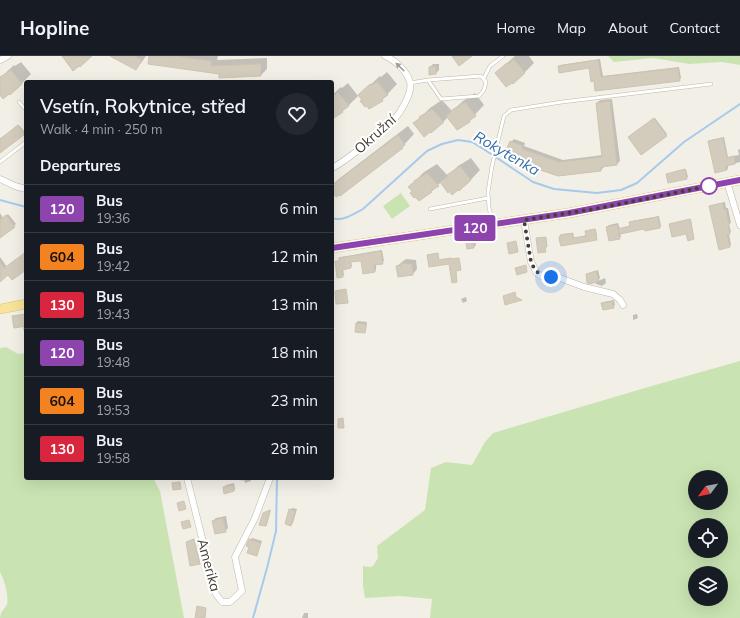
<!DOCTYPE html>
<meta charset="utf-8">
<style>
:root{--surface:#171b24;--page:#242831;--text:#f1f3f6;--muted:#9ea1a6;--line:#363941}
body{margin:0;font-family:Mulish,sans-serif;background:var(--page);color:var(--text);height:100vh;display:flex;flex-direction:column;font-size:15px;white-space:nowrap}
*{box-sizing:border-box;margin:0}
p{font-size:13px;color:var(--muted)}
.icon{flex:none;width:22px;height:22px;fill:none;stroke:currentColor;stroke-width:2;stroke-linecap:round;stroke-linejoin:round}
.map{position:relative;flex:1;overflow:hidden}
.sheet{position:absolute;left:24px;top:24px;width:310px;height:400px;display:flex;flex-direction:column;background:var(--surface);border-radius:4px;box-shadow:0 4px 16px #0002}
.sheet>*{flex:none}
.badge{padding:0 8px;border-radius:3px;font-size:14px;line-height:26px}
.needle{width:26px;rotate:238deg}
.buttons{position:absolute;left:688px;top:414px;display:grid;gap:8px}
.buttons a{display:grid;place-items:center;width:40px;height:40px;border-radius:50%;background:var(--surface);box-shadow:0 4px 16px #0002;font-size:20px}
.you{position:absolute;width:20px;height:20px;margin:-10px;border:3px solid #fff;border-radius:50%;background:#1a73e8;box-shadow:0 0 0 6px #1a73e833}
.map>.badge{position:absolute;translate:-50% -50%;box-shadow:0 0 0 2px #fff}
h2{padding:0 16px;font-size:15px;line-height:36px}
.round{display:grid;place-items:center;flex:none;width:42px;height:42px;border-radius:21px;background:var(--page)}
.overview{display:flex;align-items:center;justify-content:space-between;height:68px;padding:0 16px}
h1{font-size:19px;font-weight:600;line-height:30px}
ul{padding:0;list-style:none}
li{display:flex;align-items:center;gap:12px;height:48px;padding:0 16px;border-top:1px solid var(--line)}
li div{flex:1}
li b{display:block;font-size:15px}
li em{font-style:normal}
li .badge{min-width:44px;font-weight:700;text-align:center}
header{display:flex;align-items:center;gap:24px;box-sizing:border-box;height:56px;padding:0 20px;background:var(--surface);border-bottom:1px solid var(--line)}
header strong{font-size:19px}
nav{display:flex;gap:22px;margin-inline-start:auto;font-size:14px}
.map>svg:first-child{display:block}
</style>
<header>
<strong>Hopline</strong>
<nav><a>Home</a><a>Map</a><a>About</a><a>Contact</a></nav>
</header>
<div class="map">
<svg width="740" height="562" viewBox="0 0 740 562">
<rect width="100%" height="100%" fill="#f2efe7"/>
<g fill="#c9e4b2" fill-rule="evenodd">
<polygon points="608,0 740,0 740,9 722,6 689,8 653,2 614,6"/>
<polygon points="401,137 410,150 392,163 383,150"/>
<path d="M 6,291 L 18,298 L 26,297 L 26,422 L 153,422 L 160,435 L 184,562 L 0,562 C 0,556 5,553 7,548 C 9,539 4,524 0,516 L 0,292 Z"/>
<path d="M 740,305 L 740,562 L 430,562 L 432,543 L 400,540 L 365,542 L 363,530 L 363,510 L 370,511 L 373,510 L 378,502 L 377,490 L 425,454 L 431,412 L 446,406 L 472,409 L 485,386 L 493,377 L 655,329 ZM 695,421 L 721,421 L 721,447 L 695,447 ZM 695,469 L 721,469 L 721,495 L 695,495 ZM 695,517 L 721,517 L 721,543 L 695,543 Z"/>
</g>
<g fill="#0003">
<polygon points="112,0 146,0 142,6 135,13"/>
<polygon points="150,0 218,0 217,4 267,2 267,13 261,19 220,18"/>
<polygon points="515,0 529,0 534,7 519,22 506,8"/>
<polygon points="600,3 603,20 679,11 681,22 679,24 595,24 590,11 559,10 560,9"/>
<polygon points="21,6 31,18 16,33 0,37 0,22 14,9 15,10"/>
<polygon points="433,8 439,8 439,14 436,17 430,17 430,11"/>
<polygon points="387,16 397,28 382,44 369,30 380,20 381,21"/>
<polygon points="348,27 358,40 348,50 332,61 332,39 341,31 342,32"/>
<polygon points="475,37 484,49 469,65 457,73 448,61 437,72 415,67 430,52 442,44 452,55 463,45"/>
<polygon points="612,43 620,105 617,108 603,110 604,111 601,114 520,101 511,86 514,83 525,87 524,90 563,104 603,99 597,47 600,44"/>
<polygon points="655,62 667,78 641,98 629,81"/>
<polygon points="19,69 25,76 0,96 0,84"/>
<polygon points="408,70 414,78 402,91 332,134 332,129 340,122"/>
<polygon points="724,81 728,101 739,99 738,94 740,93 740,106 728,109 728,112 727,114 710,85 711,84"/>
<polygon points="471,102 480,114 465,130 441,126 431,136 413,135 409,131 424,116 437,108 448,120 458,110"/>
<polygon points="686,113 688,121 686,122 667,118"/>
<polygon points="725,146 726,152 728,152 731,167 729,168 731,176 729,178 731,189 729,191 711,150 712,149"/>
<polygon points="0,157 3,162 8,158 16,168 0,181"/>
<polygon points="659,160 661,170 660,171 645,172 620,177 621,180 619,182 607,171 609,169 618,167 620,173 631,169 631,167 632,165"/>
<polygon points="691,163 694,182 687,177 670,168"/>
<polygon points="596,173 597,183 562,188 562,178 573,177 574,182 587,179 587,175"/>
<polygon points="474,178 476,189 474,191 468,192 466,181 468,179"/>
<polygon points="382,194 384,205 376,208 376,214 375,215 364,217 362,204 351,205 352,210 351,211 343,213 344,219 342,220 336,206 340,204 341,201"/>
<polygon points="26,197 26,213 9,218 0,224 0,201 7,211"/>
<polygon points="438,197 439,204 451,202 451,203 459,202 461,213 456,214 456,225 450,207 430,210 428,199"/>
<polygon points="406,203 416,204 417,213 413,218 397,210"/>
<polygon points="598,214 600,222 598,225 605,222 606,227 602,230 596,228 595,227 598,224 587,219"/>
<polygon points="466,241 467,245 463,247 461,243"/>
<polygon points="614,244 615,249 613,251 603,248 604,246"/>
<polygon points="26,257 26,276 24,276 23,269 13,261"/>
<polygon points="637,258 638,262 633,264 633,259"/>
<polygon points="358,265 367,266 366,274 365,276 356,267"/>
<polygon points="241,422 251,422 251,425 245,427 244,424 241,425"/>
<polygon points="234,427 235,433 234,435 224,431 226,429"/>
<polygon points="292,452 297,453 293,467 291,469 290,454"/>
<polygon points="271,454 267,468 266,469 264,457"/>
<polygon points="226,460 228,472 225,475 213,465 216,462"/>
<polygon points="252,482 262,485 258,497 256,499 250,484"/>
<polygon points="194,483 200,506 200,507 187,486"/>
<polygon points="304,557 308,557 308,562 302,562"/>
</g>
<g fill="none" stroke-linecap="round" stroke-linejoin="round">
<g stroke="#a7caeb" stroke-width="2">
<polyline points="0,144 26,151"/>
<path d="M 332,162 C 342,166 354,158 363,153 L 427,95 L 442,88 L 458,84 L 472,86 L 485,94 L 533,126 L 554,133 L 597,137 L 621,134 L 637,127 L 684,86 L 740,48"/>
<polyline points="253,562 267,512 276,475 277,422"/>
</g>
</g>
<g fill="#d3ccbd" stroke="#cdc4b0">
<polygon points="62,0 92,0 80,11 79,10 73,15"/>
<polygon points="110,0 135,0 142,4 136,14"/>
<polygon points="149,0 175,0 212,5 211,10 261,8 261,20 219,22 219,18 148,8"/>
<polygon points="452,0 472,0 459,10"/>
<polygon points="514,3 525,17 513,28 512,27 506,31 495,17 507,7 508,8"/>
<polygon points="598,4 601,21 678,12 680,25 595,35 594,25 591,26 589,12 559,17 558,10"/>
<polygon points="436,10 436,18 429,19 429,11"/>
<polygon points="11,14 22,28 10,39 9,38 3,43 0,39 0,21"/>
<polygon points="377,25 388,39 382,43 383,45 369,53 367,50 365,51 360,45 362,44 358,39 370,28 371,30"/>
<polygon points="338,36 349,50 342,55 343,56 332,63 332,41"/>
<polygon points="610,45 617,109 601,111 601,115 558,120 517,106 519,102 505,97 510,85 523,90 522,93 559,106 602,101 596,47"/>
<polygon points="465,46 476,60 469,65 470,66 457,74 446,60 452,55 452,54"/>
<polygon points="432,53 444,66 431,77 430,76 424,81 413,67 420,62 419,61"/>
<polygon points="654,62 667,80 641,99 628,81"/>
<polygon points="18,69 25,78 0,97 0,83"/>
<polygon points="398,79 405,89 402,91 403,92 340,140 339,139 336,141 332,136 332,129"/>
<polygon points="723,82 727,102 734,100 735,108 726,110 727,114 715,117 708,85"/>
<polygon points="460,110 471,124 459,135 458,134 452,139 449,135 448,137 440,126 448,120 447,119"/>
<polygon points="685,113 687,123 668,127 666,118"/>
<polygon points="427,117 439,130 431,135 432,136 419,145 415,141 414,142 410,137 412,135 408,131 414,126 414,125"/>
<polygon points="723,147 724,154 726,153 729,169 728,170 730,178 727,179 730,191 719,194 709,150"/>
<polygon points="6,159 15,171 0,182 0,164"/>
<polygon points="658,161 660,172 645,175 644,173 620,178 618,173 630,170 629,166"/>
<polygon points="690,163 694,183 688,185 686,178 672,181 669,168"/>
<polygon points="617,169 620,183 609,185 606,171"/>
<polygon points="595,173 597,184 561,190 560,187 559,181 560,181 560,179 573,177 573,182 586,180 585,175"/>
<polygon points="472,179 474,192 467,193 465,180"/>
<polygon points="546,181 547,191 545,191 546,196 538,197 536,182"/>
<polygon points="516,185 518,196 509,198 507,187"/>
<polygon points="381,195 383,208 374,209 375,216 363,218 361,205 350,206 351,212 342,214 343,221 337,222 335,205 339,205 339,202"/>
<polygon points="26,196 26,214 12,224 8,219 0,226 0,206 4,212"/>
<polygon points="438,197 439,204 451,202 451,203 459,202 461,214 456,215 457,226 452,227 449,208 429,211 427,199"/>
<polygon points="401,207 412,208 413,219 398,221 396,210 401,209"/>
<polygon points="526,209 527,216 517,219 515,212"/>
<polygon points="596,215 599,225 590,228 587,227 586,218"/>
<polygon points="346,233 348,247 336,248 335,235"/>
<polygon points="515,236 516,241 522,244 505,249 503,240"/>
<polygon points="612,245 614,252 603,254 601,247"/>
<polygon points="26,258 26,270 14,272 12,260"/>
<polygon points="356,267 366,268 365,277 355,276"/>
<polygon points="343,362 344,372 338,372 338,363"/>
<polygon points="180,426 181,433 173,434 172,427"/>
<polygon points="233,429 234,435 224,438 223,431"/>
<polygon points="184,445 186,453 179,455 177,447"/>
<polygon points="289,453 295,455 291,470 285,468"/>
<polygon points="270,454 266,470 259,469 263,457"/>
<polygon points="223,462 226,476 215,478 212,465"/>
<polygon points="189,464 191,471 183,473 181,466"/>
<polygon points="194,483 200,508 190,510 186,486"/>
<polygon points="249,483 260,487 257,500 247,497 249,491 246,490"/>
<polygon points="197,550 206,552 205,562 195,562"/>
</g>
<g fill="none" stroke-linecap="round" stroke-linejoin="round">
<g stroke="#bdb8aa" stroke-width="4">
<g id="lane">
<polyline points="484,22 490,10 503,0"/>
<polyline points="410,27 428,24 441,43 479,40 484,34 486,26 481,20 428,24"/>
<polyline points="19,46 26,54"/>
<polyline points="0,106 26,86"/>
<polyline points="430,153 488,142"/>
<polyline points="493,167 489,152 488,136 492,110 504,60 511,54 562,46 711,28"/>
</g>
</g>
<g stroke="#bdb8aa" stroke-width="7">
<g id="street">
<polyline points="0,4 8,0"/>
<path d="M 332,112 C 344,106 354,97 365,89 C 374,81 385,74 393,65 C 400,57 413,37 410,26 C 407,15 395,4 385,0"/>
<polyline points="0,123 15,130 26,133"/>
<polyline points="727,126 740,169"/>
<polyline points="524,164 531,206 537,217 541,220 560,222 584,231 613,238 620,244 623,249"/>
<polyline points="187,422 216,538 222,546 230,546 242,535 235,501 255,462 270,422"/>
</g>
</g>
<g stroke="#dbc26b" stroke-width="10">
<g id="primary">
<polyline points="332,192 569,157 740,124"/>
<polyline points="0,253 26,248"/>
</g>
</g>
<use href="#lane" stroke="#fff" stroke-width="3"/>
<use href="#street" stroke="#fff" stroke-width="6"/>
<use href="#primary" stroke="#f7e49a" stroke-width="9"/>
</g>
<defs><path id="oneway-solid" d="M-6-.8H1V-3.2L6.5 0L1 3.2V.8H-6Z"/></defs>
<use fill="#a2a09a" href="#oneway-solid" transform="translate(400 11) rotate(-136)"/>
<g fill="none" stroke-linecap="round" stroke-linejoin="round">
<g stroke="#fff" stroke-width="9">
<polyline id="line" points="332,192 569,157 740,124"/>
</g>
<use href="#line" stroke="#8e44ad" stroke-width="6"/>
<path stroke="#454036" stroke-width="4" stroke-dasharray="0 7.2" d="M 551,221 C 539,219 536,217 531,206 L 524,164 L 600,152 L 714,129 L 709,130"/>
</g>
<circle fill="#fff" stroke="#8e44ad" stroke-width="2" cx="709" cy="130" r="8"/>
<g text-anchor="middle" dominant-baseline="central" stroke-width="4" stroke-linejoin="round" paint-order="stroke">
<g font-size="14" fill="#454036" stroke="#fff">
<text transform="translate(375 78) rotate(-42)">Okružní</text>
<text transform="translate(209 509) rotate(75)">Amerika</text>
</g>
<g font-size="15" font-style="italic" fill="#3770a9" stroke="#fff">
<text transform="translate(507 97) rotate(30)">Rokytenka</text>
</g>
</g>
</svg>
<div class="buttons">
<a><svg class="needle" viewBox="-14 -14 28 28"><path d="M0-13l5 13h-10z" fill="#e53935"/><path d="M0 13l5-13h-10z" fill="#9ea1a6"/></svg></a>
<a><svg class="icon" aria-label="locate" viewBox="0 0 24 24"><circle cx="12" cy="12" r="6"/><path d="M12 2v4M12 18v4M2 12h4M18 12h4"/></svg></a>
<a><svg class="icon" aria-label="layers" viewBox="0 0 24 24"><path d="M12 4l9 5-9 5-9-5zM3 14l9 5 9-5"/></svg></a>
</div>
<div class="you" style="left:551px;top:221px"></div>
<b class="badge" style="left:475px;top:172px;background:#8e44ad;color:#fff">120</b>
<section class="sheet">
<div class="overview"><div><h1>Vsetín, Rokytnice, střed</h1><p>Walk · 4 min · 250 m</p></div><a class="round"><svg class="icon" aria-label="heart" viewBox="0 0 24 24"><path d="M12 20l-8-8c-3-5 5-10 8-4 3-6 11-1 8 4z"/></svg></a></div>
<h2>Departures</h2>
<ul>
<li><span class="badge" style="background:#8e44ad;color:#fff">120</span><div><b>Bus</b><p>19:36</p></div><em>6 min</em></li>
<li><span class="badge" style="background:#f58220;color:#111">604</span><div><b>Bus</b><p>19:42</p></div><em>12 min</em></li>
<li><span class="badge" style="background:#d7263d;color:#fff">130</span><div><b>Bus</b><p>19:43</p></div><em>13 min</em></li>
<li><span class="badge" style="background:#8e44ad;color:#fff">120</span><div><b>Bus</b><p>19:48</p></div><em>18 min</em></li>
<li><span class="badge" style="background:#f58220;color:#111">604</span><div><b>Bus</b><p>19:53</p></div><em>23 min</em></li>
<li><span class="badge" style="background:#d7263d;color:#fff">130</span><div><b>Bus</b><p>19:58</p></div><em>28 min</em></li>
</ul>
</section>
</div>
